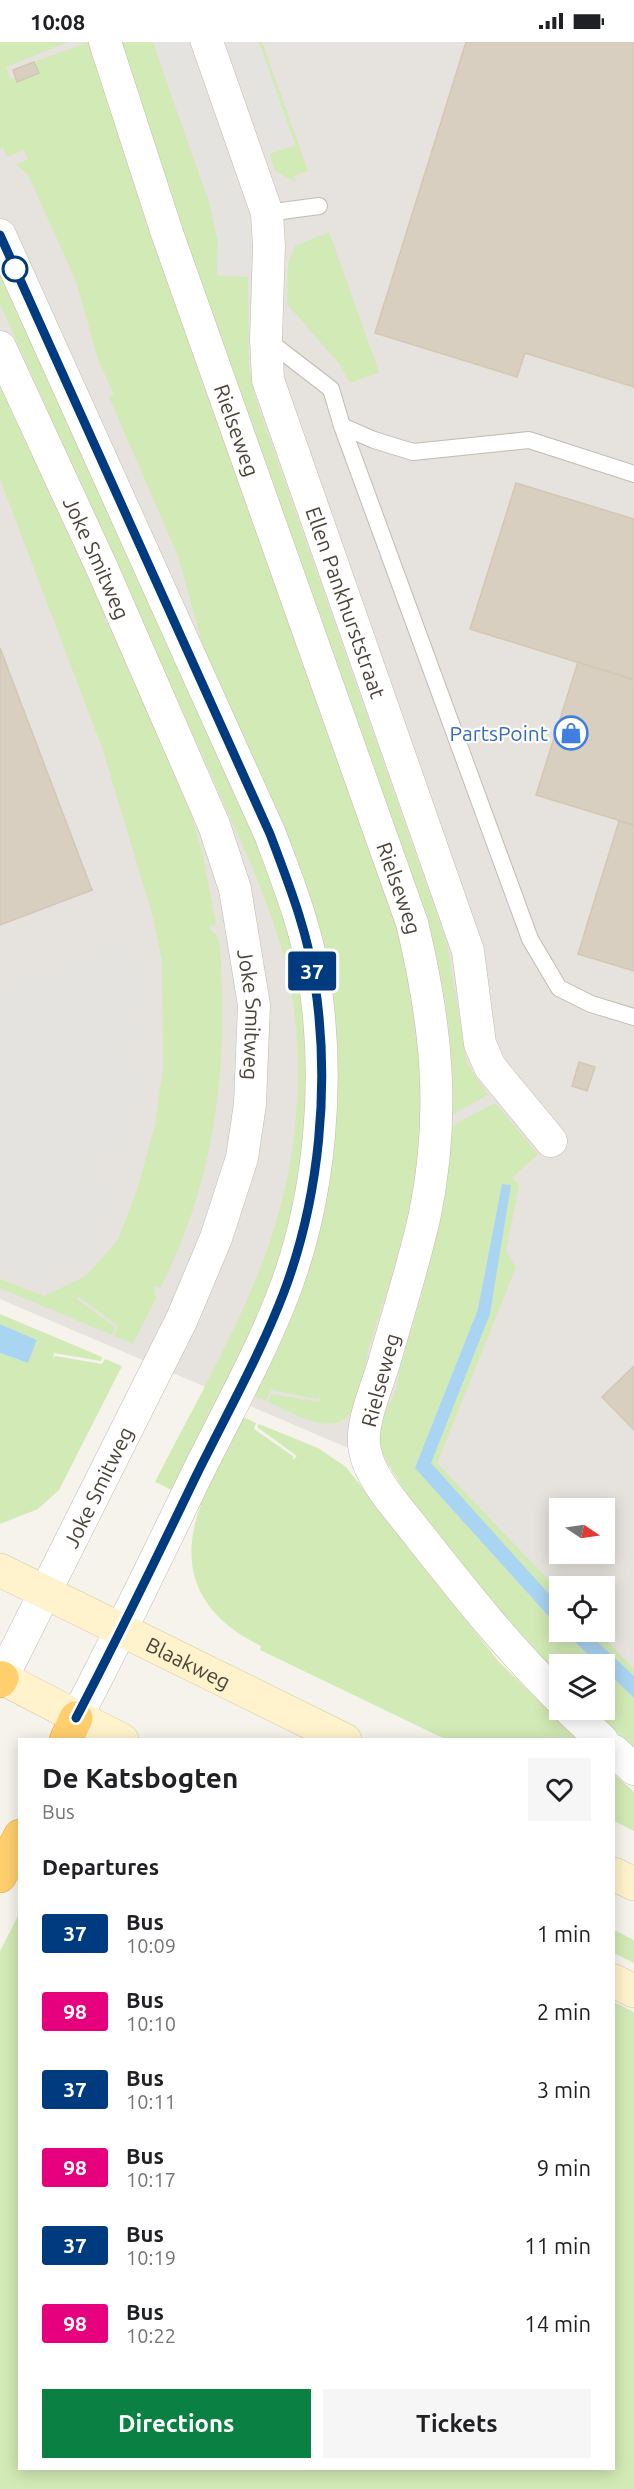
<!DOCTYPE html>
<style>
:root{--surface:#fff;--page:#f6f6f6;--text:#202124;--muted:#757577;--accent:#0b8043}
body{margin:0;font-family:Ubuntu,sans-serif;background:var(--page);color:var(--text);height:100vh;display:flex;flex-direction:column;font-size:22px;white-space:nowrap}
*{box-sizing:border-box;margin:0}
p{font-size:20px;color:var(--muted)}
.icon{flex:none;width:33px;height:33px;fill:none;stroke:currentColor;stroke-width:2;stroke-linecap:round;stroke-linejoin:round}
.map{position:relative;flex:1;overflow:hidden}
.side{position:absolute;left:18px;top:1696px;width:597px;height:732px;display:flex;flex-direction:column;background:var(--surface);border-radius:0px;box-shadow:0 3px 15px #0003}
.side>*{flex:none}
.badge{padding:0 12px;border-radius:4px;font-size:21px;line-height:39px}
.needle{width:39px;rotate:103deg}
.buttons{position:absolute;left:549px;top:1456px;display:grid;gap:12px}
.buttons a{display:grid;place-items:center;width:66px;height:66px;border-radius:0px;background:var(--surface);box-shadow:0 3px 15px #0003;font-size:30px}
.map>.badge{position:absolute;translate:-50% -50%;box-shadow:0 0 0 3px #fff}
h2{padding:0 24px;font-size:22px;line-height:54px}
.round{display:grid;place-items:center;flex:none;width:63px;height:63px;border-radius:0px;background:var(--page)}
.headline{display:flex;align-items:center;justify-content:space-between;height:102px;padding:0 24px}
h1{font-size:28px;font-weight:600;line-height:45px}
.primary-button{display:flex;gap:12px;margin-top:auto;padding:12px 24px}
.primary-button a{flex:1;height:69px;border-radius:0px;background:var(--accent);color:#fff;font-size:24px;font-weight:600;line-height:69px;text-align:center}
.primary-button a+a{background:var(--page);color:var(--text)}
ul{padding:0;list-style:none}
li{display:flex;align-items:center;gap:18px;height:78px;padding:0 24px}
li div{flex:1}
li b{display:block;font-size:22px}
li em{font-style:normal}
li .badge{min-width:66px;font-weight:700;text-align:center}
.status{display:flex;justify-content:space-between;align-items:center;height:42px;padding:0 30px;background:var(--surface);direction:ltr}
.status svg{height:16px;fill:currentColor}
.map>svg:first-child{display:block}
</style>
<div class="status"><b>10:08</b><svg viewBox="0 0 49 12"><path d="M0 12V9h3v3zM5 12V6h3v6zM10 12V3h3v9zM15 12V0h3v12zM26 1h20v11H26zM47 4h2v5h-2z"/></svg></div>
<div class="map">
<svg width="634" height="2447" viewBox="0 0 634 2447">
<rect width="100%" height="100%" fill="#f6f3ec"/>
<path fill="#e6e2dd" fill-rule="evenodd" d="M 0,0 L 634,0 L 634,1637 L 581,1590 L 604,1590 L 604,1545 L 560,1545 L 559,1571 L 395,1426 L 0,1257 ZM 560,1467 L 604,1467 L 604,1512 L 560,1512 Z"/>
<g fill="#d2eab5">
<path d="M 0,0 L 68,0 L 6,25 L 10,37 L 15,36 L 17,40 L 39,31 L 34,20 L 89,0 L 155,204 L 393,873 C 422,971 430,1069 409,1170 C 399,1216 383,1260 369,1305 C 364,1324 361,1367 345,1377 C 323,1391 289,1369 268,1360 L 272,1352 L 319,1360 L 320,1354 L 317,1357 L 271,1348 L 266,1359 L 252,1353 L 335,1031 L 206,614 L 178,514 L 109,355 L 114,353 L 98,317 L 76,239 L 28,133 L 16,122 L 28,117 L 24,108 L 7,115 L 3,105 L 0,106 Z"/>
<path d="M 122,0 L 153,0 L 214,173 L 218,201 L 217,233 L 248,235 L 249,326 L 254,352 L 447,901 L 467,1021 L 488,1053 L 453,1072 C 454,1004 445,940 426,875 L 184,193 Z"/>
<polygon points="259,0 262,0 308,129 294,134 296,140 275,129 270,114 271,111 295,102"/>
<polygon points="329,190 379,330 350,341 338,320 287,262 288,222 295,204"/>
<path d="M 0,227 L 269,827 C 277,855 289,884 295,913 C 317,1018 310,1135 274,1236 C 247,1310 209,1379 174,1449 L 155,1440 C 193,1365 237,1290 266,1211 C 299,1121 308,1018 286,924 C 278,889 264,855 251,822 L 0,262 Z"/>
<path d="M 0,330 L 109,574 L 102,578 L 114,584 L 187,756 L 204,818 L 216,883 L 209,884 C 211,890 215,890 217,894 C 222,905 221,936 222,949 C 225,1051 208,1155 160,1246 L 154,1244 L 156,1256 L 133,1302 L 114,1294 L 118,1284 L 78,1254 L 77,1257 L 115,1285 L 112,1293 L 0,1246 L 0,1237 L 44,1254 L 86,1234 L 118,1198 L 138,1145 L 155,1083 L 163,1026 L 162,919 L 153,875 L 103,708 L 0,437 Z"/>
<path d="M 495,1061 L 538,1112 L 512,1136 L 519,1143 L 506,1209 L 516,1225 L 437,1421 L 559,1549 L 559,1563 L 431,1421 L 490,1272 L 511,1143 L 502,1143 L 478,1267 L 415,1426 L 559,1586 L 560,1590 L 564,1590 L 599,1623 L 560,1623 L 559,1635 C 525,1600 381,1438 379,1397 C 378,1374 396,1358 398,1337 C 400,1318 410,1296 415,1276 C 434,1213 445,1149 452,1084 Z"/>
<polygon points="0,1272 102,1315 101,1319 54,1311 53,1317 55,1314 102,1322 105,1317 122,1324 59,1448 38,1467 0,1482 0,1311 28,1321 37,1298 0,1282"/>
<path d="M 241,1374 L 256,1381 L 254,1387 L 293,1414 L 293,1418 L 297,1414 L 257,1385 L 259,1382 L 318,1406 L 346,1425 L 499,1620 L 579,1698 L 447,1698 L 260,1608 L 261,1604 C 201,1575 176,1528 201,1463 L 198,1461 Z"/>
<polygon points="587,1590 598,1590 634,1627 634,1634"/>
<polygon points="605,1628 634,1656 634,1707 593,1668 604,1668"/>
<polygon points="614,1732 634,1750 634,1789 614,1779"/>
<polygon points="19,1872 20,2427 614,2427 614,1960 634,1970 634,2447 0,2447 0,1909"/>
<polygon points="614,1888 634,1898 634,1921 614,1911"/>
</g>
<g fill="#e5e3e0">
<polygon points="153,0 185,0 236,143 206,152"/>
<polygon points="260,3 295,103 272,111 270,114 234,10"/>
<polygon points="237,147 246,177 248,235 217,233 218,201 209,160 236,150"/>
<polygon points="127,896 137,925 147,925 148,959 136,963 145,993 120,1006 130,1031 143,1026 147,1028 142,1065 128,1071 139,1098 87,1120 93,1138 117,1147 119,1152 87,1229 84,1230 58,1220 46,1247 0,1228 0,945"/>
</g>
<g fill="#a9d4f2">
<polygon points="502,1142 511,1143 490,1272 431,1421 559,1563 559,1586 415,1426 478,1267"/>
<polygon points="0,1282 37,1298 28,1321 0,1311"/>
<polygon points="564,1590 587,1590 634,1634 634,1656 605,1628 604,1623 599,1623"/>
</g>
<g fill="#d8cfc1" stroke="#d3c7b4" stroke-width="1.5">
<polygon points="466,0 634,0 634,345 525,311 517,335 375,291"/>
<polygon points="34,20 39,31 17,40 13,28"/>
<polygon points="516,441 634,477 634,638 470,587"/>
<polygon points="0,606 92,848 0,883"/>
<polygon points="578,620 634,638 634,783 536,753"/>
<polygon points="619,779 634,783 634,929 578,912"/>
<polygon points="579,1020 595,1025 587,1049 572,1044"/>
<polygon points="634,1324 634,1388 602,1355"/>
</g>
<g fill="none" stroke-linecap="round" stroke-linejoin="round">
<g stroke="#c2bbae" stroke-width="18">
<g id="service">
<polyline points="267,171 319,164"/>
<polyline points="266,297 331,347 342,384 530,897 559,946 591,962 634,975"/>
<polyline points="342,384 374,398 413,410 529,398 634,432"/>
</g>
</g>
<g stroke="#c2bbae" stroke-width="33">
<g id="minor">
<path id="s1" d="M 105,0 L 167,191 L 412,881 C 436,980 446,1070 425,1172 C 414,1222 398,1271 384,1321 C 377,1345 359,1384 365,1409 C 371,1439 400,1468 418,1492 C 463,1549 508,1606 560,1657"/>
<path id="s2" d="M 207,0 L 267,171 L 269,204 L 266,297 L 268,338 L 468,909 L 480,1002 L 490,1025 L 551,1099"/>
<path d="M 0,193 L 270,792 C 288,840 308,890 315,942 C 330,1042 320,1155 284,1250 C 260,1313 226,1373 196,1434 C 157,1515 118,1596 76,1676"/>
<path id="s3" d="M 0,305 L 102,526 L 214,783 L 235,847 L 254,963 L 250,1062 L 242,1116 L 216,1196 L 182,1277 L 2,1636"/>
<polyline points="570,1668 602,1698"/>
<polyline points="614,1709 634,1727"/>
</g>
</g>
<g stroke="#d6c79b" stroke-width="34">
<g id="secondary">
<path id="s4" d="M 0,1528 L 345,1698"/>
<polyline points="0,1635 122,1698"/>
<polyline points="614,1832 634,1842"/>
<polyline points="614,1939 634,1949"/>
</g>
</g>
<g stroke="#e0a43c" stroke-width="34">
<g id="motorway">
<polyline points="0,1639 2,1636"/>
<polyline points="66,1698 76,1676"/>
<polyline points="0,1834 20,1794"/>
</g>
</g>
<use href="#service" stroke="#fff" stroke-width="16"/>
<use href="#minor" stroke="#fff" stroke-width="32"/>
<use href="#secondary" stroke="#fff3cd" stroke-width="33"/>
<use href="#motorway" stroke="#ffcf6e" stroke-width="33"/>
</g>
<g fill="none" stroke-linecap="round" stroke-linejoin="round">
<g stroke="#fff" stroke-width="14">
<path id="line" d="M 0,193 L 270,792 C 288,840 308,890 315,942 C 330,1042 320,1154 284,1250 C 260,1313 226,1373 196,1434 C 157,1515 118,1596 76,1676"/>
</g>
<use href="#line" stroke="#003b80" stroke-width="9"/>
</g>
<defs>
<g id="shop-ring" transform="scale(1.725)"><circle r="9.5" fill="#fff" stroke="#3f7fe0" stroke-width="1.5"/><path d="M-5-2.5h2.3a2.7 3.5 0 0 1 5.4 0H5L5.5 6h-11ZM-1.5-2.5h3a1.5 2.3 0 0 0-3 0Z" fill="#3f7fe0"/></g>
</defs>
<g fill-rule="evenodd">
<use href="#shop-ring" x="571" y="691"/>
</g>
<circle fill="#fff" stroke="#003b80" stroke-width="3" cx="15" cy="227" r="12"/>
<g text-anchor="middle" dominant-baseline="central" stroke-width="4.5" stroke-linejoin="round" paint-order="stroke">
<g font-size="21" fill="#4b4439" stroke="#fff">
<text stroke="none"><textPath href="#s1" startOffset="410">Rielseweg</textPath></text>
<text stroke="none"><textPath href="#s3" startOffset="232">Joke Smitweg</textPath></text>
<text stroke="none"><textPath href="#s2" startOffset="584">Ellen Pankhurststraat</textPath></text>
<text stroke="none"><textPath href="#s1" startOffset="896">Rielseweg</textPath></text>
<text stroke="none"><textPath href="#s3" startOffset="718">Joke Smitweg</textPath></text>
<text transform="translate(380 1338) rotate(-75)">Rielseweg</text>
<text transform="translate(98 1445) rotate(-64)">Joke Smitweg</text>
<text stroke="none"><textPath href="#s4" startOffset="210">Blaakweg</textPath></text>
</g>
<g font-size="21" fill="#366cbe" stroke="#fff" text-anchor="end">
<text x="548" y="691">PartsPoint</text>
</g>
</g>
</svg>
<div class="buttons">
<a><svg class="needle" viewBox="-14 -14 28 28"><path d="M0-13l5 13h-10z" fill="#e53935"/><path d="M0 13l5-13h-10z" fill="#757577"/></svg></a>
<a><svg class="icon" aria-label="locate" viewBox="0 0 24 24"><circle cx="12" cy="12" r="6"/><path d="M12 2v4M12 18v4M2 12h4M18 12h4"/></svg></a>
<a><svg class="icon" aria-label="layers" viewBox="0 0 24 24"><path d="M12 4l9 5-9 5-9-5zM3 14l9 5 9-5"/></svg></a>
</div>
<b class="badge" style="left:312px;top:929px;background:#003b80;color:#fff">37</b>
<section class="side">
<div class="headline"><div><h1>De Katsbogten</h1><p>Bus</p></div><a class="round"><svg class="icon" aria-label="heart" viewBox="0 0 24 24"><path d="M12 20l-8-8c-3-5 5-10 8-4 3-6 11-1 8 4z"/></svg></a></div>
<h2>Departures</h2>
<ul>
<li><span class="badge" style="background:#003b80;color:#fff">37</span><div><b>Bus</b><p>10:09</p></div><em>1 min</em></li>
<li><span class="badge" style="background:#e6007e;color:#fff">98</span><div><b>Bus</b><p>10:10</p></div><em>2 min</em></li>
<li><span class="badge" style="background:#003b80;color:#fff">37</span><div><b>Bus</b><p>10:11</p></div><em>3 min</em></li>
<li><span class="badge" style="background:#e6007e;color:#fff">98</span><div><b>Bus</b><p>10:17</p></div><em>9 min</em></li>
<li><span class="badge" style="background:#003b80;color:#fff">37</span><div><b>Bus</b><p>10:19</p></div><em>11 min</em></li>
<li><span class="badge" style="background:#e6007e;color:#fff">98</span><div><b>Bus</b><p>10:22</p></div><em>14 min</em></li>
</ul>
<div class="primary-button"><a>Directions</a><a>Tickets</a></div>
</section>
</div>
